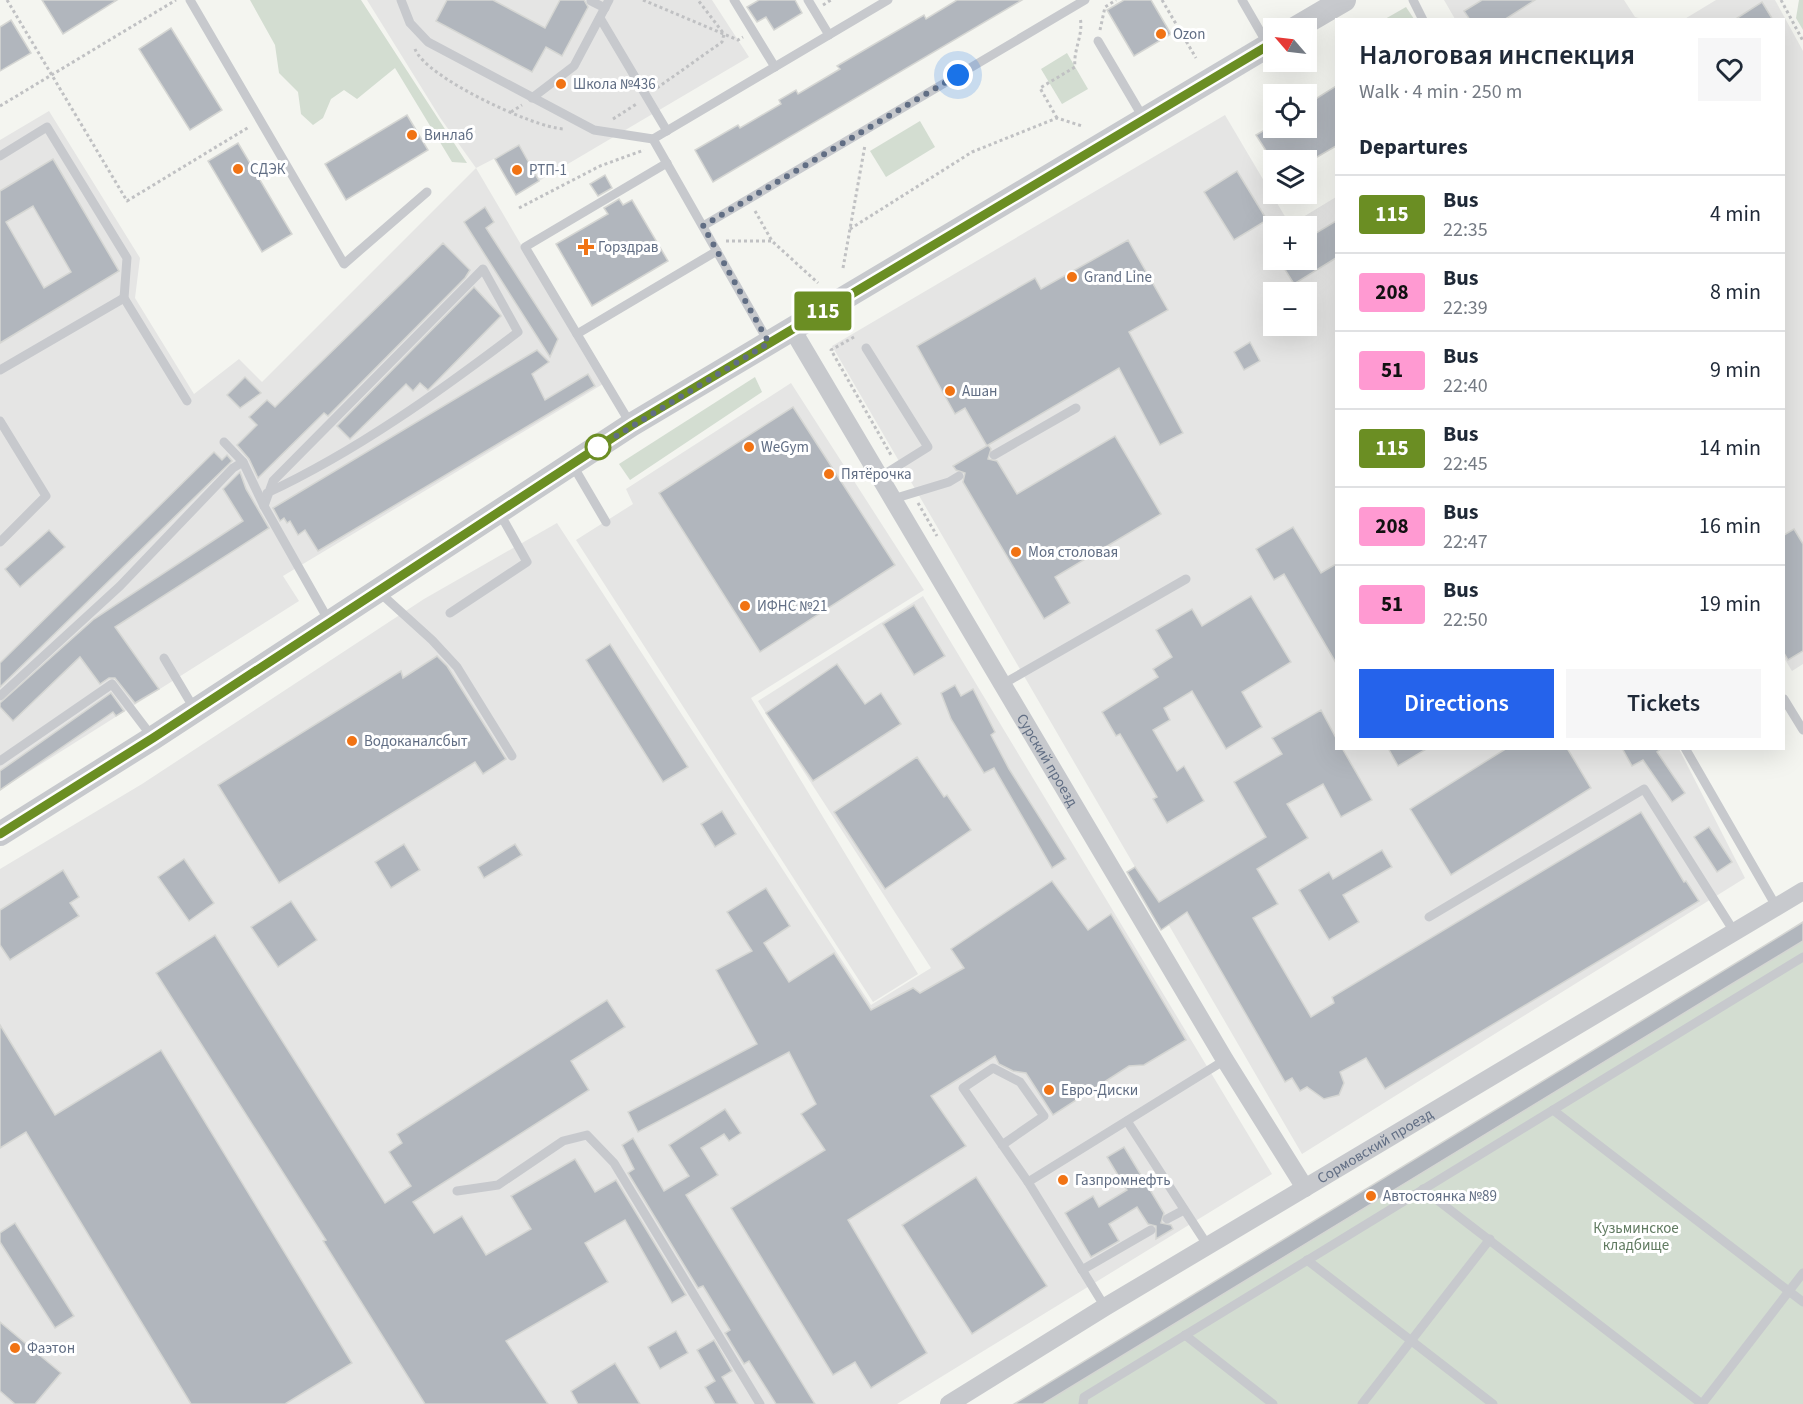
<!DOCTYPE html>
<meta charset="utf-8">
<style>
:root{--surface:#fff;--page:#f6f6f7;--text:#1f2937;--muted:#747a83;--line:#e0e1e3;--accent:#2563eb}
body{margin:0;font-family:"Source Sans 3",sans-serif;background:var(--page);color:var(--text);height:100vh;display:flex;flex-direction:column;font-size:22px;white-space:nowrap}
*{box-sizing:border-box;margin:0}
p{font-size:20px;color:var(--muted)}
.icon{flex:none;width:33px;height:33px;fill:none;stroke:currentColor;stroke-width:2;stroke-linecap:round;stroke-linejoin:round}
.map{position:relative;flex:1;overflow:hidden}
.panel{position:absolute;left:1335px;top:18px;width:450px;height:732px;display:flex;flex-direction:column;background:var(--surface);border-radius:0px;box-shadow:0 6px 24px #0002}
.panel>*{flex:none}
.badge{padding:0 12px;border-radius:4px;font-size:21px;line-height:39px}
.needle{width:39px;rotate:298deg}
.controls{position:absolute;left:1263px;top:18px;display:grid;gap:12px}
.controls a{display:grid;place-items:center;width:54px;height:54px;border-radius:0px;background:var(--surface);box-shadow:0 6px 24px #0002;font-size:30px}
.you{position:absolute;width:30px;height:30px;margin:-15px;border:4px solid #fff;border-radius:50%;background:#1a73e8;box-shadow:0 0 0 9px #1a73e833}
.map>.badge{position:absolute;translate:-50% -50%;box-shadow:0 0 0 3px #fff}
h2{padding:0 24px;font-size:22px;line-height:54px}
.round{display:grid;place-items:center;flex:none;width:63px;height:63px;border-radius:0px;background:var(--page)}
.head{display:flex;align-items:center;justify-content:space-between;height:102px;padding:0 24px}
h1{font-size:28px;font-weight:600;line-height:45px}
.primary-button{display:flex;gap:12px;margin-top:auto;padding:12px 24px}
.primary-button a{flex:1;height:69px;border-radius:0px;background:var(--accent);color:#fff;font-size:24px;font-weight:600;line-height:69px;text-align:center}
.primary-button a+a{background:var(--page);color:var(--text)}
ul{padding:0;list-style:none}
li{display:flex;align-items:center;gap:18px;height:78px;padding:0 24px;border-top:2px solid var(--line)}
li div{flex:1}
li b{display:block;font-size:22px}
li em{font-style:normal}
li .badge{min-width:66px;font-weight:700;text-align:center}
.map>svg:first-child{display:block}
</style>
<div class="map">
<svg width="1803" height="1404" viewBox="0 0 1803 1404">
<rect width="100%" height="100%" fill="#f4f5f0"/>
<g fill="#e5e5e4" fill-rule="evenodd">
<polygon points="367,0 712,0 749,57 539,181 519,146 476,168 603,384 283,576 299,601 0,790 0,140 49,111 140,258 135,298 194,394 239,359 262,382 476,168 441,119"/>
<polygon points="1444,0 1624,0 1635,17 1642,19 1455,19"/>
<polygon points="1716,0 1775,0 1803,51 1803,664 1792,671 1784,658 1784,20 1683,20"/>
<path d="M 1225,115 L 1290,225 L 1336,197 L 1336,748 L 1679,749 L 1745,878 L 1302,1154 L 832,346 ZM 1274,226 L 1306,226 L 1306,260 L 1274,260 ZM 1274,292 L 1306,292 L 1306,326 L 1274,326 Z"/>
<polygon points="791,383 924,590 751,698 918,974 873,1002 576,540 633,504 626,489"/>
<polygon points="557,523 871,1005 931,968 758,701 923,596 1272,1174 897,1404 0,1404 0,869 142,784 424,599"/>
</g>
<g fill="#d3ddd1">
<polygon points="250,0 361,0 467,163 452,162 395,68 357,99 344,90 331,99 323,118 313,125 301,114 298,92 279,73 275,45"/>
<polygon points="1799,0 1803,0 1803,30 1796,18"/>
<polygon points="1406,7 1414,19 1385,19"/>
<polygon points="1067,53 1088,89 1062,104 1041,69"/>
<polygon points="920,121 935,147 886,177 870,151"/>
<polygon points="755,377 762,392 630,480 619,464"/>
<polygon points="1803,941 1803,1404 1043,1404 1734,983"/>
</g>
<g fill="#b1b6bd" stroke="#d5d6d3" stroke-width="1.5" fill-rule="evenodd">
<polygon points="42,0 117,0 63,34"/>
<polygon points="447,0 493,0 545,28 560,0 584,0 588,7 562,56 546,47 532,72 436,21"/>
<polygon points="759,0 795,0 802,13 774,30 766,17 757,22 747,7"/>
<polygon points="957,0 1022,0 713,182 695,150 738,125 740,128 781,104 779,100 796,90 798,94 840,69 837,66 924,15 926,19"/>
<polygon points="1124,0 1151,0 1171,34 1134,56 1107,10"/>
<polygon points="1482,0 1535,0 1504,20 1470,20 1464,11"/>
<polygon points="1762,2 1773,20 1734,20"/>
<polygon points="11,20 31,53 0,71 0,27"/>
<polygon points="171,28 222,110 190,130 139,49"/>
<polygon points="1336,86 1336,146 1312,160 1272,160 1256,135 1268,128 1306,128 1306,105"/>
<polygon points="407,115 428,150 346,200 325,164"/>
<polygon points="238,143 292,234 262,252 208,161"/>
<polygon points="519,145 539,181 516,195 495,159"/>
<path d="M 53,159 L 119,271 L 0,343 L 0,191 ZM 33,206 L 71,272 L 44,288 L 6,222 Z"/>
<polygon points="1237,171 1267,220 1234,240 1204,192"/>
<polygon points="605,175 612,188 598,196 590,184"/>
<polygon points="619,199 623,205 632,200 668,261 592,306 556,244 608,214 604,208"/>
<polygon points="485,207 494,222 486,228 558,339 550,357 464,222"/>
<polygon points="1336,221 1336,258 1294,284 1279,260 1306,260 1306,239"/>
<polygon points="1128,240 1168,310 1129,332 1183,433 1160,445 1119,368 988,445 991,449 988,459 997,461 1017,494 1115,436 1161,514 1055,577 1070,603 1044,619 963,482 965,473 956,470 953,466 987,446 965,408 955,414 917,346 1035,278 1041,289"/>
<polygon points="443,243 470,270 465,278 328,416 324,413 258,478 249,459 237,445 257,425 249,417 267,400 275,407"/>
<polygon points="474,287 501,316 428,390 420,383 413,391 406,384 350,439 337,426"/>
<polygon points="1250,342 1260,361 1244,370 1234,352"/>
<polygon points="537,350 549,362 532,374 545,400 588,374 595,386 318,551 305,530 298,535 290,521 287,523 284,518 280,521 273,508"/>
<polygon points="245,377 261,393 240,408 227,395"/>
<polygon points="793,407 895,565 760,652 659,493"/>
<polygon points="214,452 222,460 227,455 232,461 0,687 0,663"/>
<polygon points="240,472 246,489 269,528 115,627 159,689 135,703 115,678 109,678 100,684 80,657 13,721 0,707 0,703 94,619 243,521 223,489"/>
<polygon points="1293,527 1321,573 1336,564 1336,663 1284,574 1274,580 1256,549"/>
<polygon points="1794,529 1803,544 1803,651 1788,660 1784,653 1784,535"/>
<polygon points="49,530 65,547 20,587 5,569"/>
<polygon points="1251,596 1291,662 1242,692 1262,727 1226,749 1192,691 1164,708 1170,720 1153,730 1177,771 1184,766 1204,801 1167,823 1153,799 1157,797 1120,734 1116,736 1102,712 1158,677 1153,669 1172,657 1156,630 1192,609 1202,626"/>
<polygon points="914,605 945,656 914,675 883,624"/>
<polygon points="610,644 688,767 663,782 586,660"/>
<polygon points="437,656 447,666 506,759 483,774 475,762 279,883 218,785 401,671 403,678"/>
<polygon points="837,664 865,704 881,693 901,724 813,781 766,713"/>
<polygon points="955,685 961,696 973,689 995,732 991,735 1009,769 1066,859 1052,868 994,768 984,773 951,719 941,693"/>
<polygon points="111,693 124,711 116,716 113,712 0,790 0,771"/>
<polygon points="1321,710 1336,738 1336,748 1342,748 1372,800 1341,817 1323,784 1287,804 1308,838 1257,869 1278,904 1253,918 1311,1017 1334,1003 1332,997 1641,812 1684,882 1686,881 1699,901 1385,1089 1366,1058 1340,1072 1344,1083 1339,1095 1324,1099 1307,1087 1300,1091 1292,1078 1285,1082 1187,912 1161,930 1127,872 1135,867 1159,902 1266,837 1234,782 1282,754 1272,738"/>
<polygon points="1388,748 1428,748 1398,766"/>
<polygon points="1507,748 1567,748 1591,788 1451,875 1410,809"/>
<polygon points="1622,748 1662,748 1657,752 1685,793 1672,802 1643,760 1632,766"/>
<polygon points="917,757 944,797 947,795 971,830 885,889 834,812"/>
<polygon points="722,811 736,834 715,847 701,824"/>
<polygon points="1709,827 1732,862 1717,872 1694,837"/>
<polygon points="404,844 420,870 391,888 375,862"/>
<polygon points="515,844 522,855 484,878 478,867"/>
<polygon points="1382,850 1392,867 1343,895 1359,922 1329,940 1299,890 1329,872 1333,879"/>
<polygon points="184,859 214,903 189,921 158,877"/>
<polygon points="63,870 79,897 70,903 79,916 10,960 0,945 0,910"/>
<polygon points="1052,881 1088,930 1111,914 1186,1040 1144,1065 1129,1066 1053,1115 1026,1073 1013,1071 999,1064 995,1056 931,1096 966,1146 848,1220 927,1353 871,1388 855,1362 833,1375 731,1208 825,1150 801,1114 816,1104 789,1052 638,1132 628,1112 757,1044 716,970 752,951 727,912 766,888 790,926 764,943 789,982 834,953 871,1010 913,988 920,993 964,968 951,949"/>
<polygon points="291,901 317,940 278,967 251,927"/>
<polygon points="1803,922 1803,941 1727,987 1043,1404 1014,1404"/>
<polygon points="215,935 385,1203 411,1186 389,1152 402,1143 397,1134 607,1000 625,1027 571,1061 589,1090 413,1202 434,1233 462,1216 486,1255 531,1229 511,1196 575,1159 595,1192 616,1180 686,1295 672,1303 625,1220 585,1243 608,1282 506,1341 548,1404 425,1404 323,1241 326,1240 156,973"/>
<polygon points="0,1025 55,1115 161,1050 352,1363 285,1404 191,1404 26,1132 0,1148"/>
<polygon points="725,1109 741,1133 729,1141 724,1134 701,1148 718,1175 686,1195 815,1404 776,1404 749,1361 744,1364 725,1333 730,1330 703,1286 698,1288 628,1173 634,1169 622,1145 633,1138 664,1191 689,1176 669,1145"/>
<polygon points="1124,1147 1164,1213 1161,1223 1171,1225 1173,1229 1156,1239 1156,1226 1148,1224 1137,1207 1109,1224 1119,1241 1091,1257 1065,1213 1093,1196 1099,1207 1127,1190 1107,1157"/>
<polygon points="976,1177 1047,1286 972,1334 902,1225"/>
<polygon points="15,1223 74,1316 55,1328 0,1242 0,1233"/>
<polygon points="0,1322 61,1373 35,1404 15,1404 0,1391"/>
<polygon points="676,1331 688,1353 660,1369 648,1347"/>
<polygon points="714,1340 732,1371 722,1377 738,1404 715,1404 705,1387 715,1381 697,1350"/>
<polygon points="615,1363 640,1404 578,1404 571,1391"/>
</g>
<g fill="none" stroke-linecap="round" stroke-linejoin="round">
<g stroke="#c0c1c3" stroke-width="3" stroke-dasharray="3 3" stroke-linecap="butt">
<polyline points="7,0 127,201 249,127"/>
<polyline points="643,0 738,40 743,37"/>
<polyline points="1162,0 1196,58"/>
<polyline points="1781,0 1803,41"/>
<polyline points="823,5 831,0"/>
<polyline points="1100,30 1105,7 1116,0"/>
<path d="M 415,49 C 425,77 534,128 564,129"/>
<polyline points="657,88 722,42 724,34 698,0"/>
<polyline points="0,106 176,0"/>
<polyline points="511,112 522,105"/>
<path d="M 1057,118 L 1040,88 L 1075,67 C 1073,49 1084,35 1080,17"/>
<polyline points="613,119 638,103"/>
<polyline points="519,208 600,166 644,150"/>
<polyline points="755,211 772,241 818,283"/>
<polyline points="850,229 972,152 1057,118 1082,126"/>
<polyline points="726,241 772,241"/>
<polyline points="843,268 865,145"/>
<polyline points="854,337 831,350 891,455"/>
<polyline points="918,503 937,536"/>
</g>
<g stroke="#c7c9cd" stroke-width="9">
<polyline points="190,0 344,264 427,192"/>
<polyline points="401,0 410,23 428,42 594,130 653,139"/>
<polyline points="734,0 775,67"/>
<polyline points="808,0 829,35"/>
<polyline points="1242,0 1268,45"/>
<polyline points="1413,0 1423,20"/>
<polyline points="591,1 605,8"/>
<polyline points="600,18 667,131"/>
<polyline points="1098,41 1144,119"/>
<polyline points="532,98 574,66 609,0"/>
<polyline points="0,156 47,127 127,258 124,298 187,401"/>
<polyline points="703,226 1085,0"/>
<polyline points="577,334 717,251"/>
<polyline points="769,343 653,139 888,0"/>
<polyline points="866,348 928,447 880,477"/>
<polyline points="0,370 124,298"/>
<polyline points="0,421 46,496 0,542"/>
<polyline points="630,423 525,247 667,163"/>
<polyline points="224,442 243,462"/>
<polyline points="994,455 1076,408"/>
<polyline points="572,464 606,522"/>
<path d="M 267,493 C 357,451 439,392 518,332 L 483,269 L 273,481 L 264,506 L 329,621"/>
<polyline points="893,499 949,482 959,476"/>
<polyline points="379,592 432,640 457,667 512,756"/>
<polyline points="450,613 527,562 499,512"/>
<polyline points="164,658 195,710"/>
<polyline points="1003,684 1186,579"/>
<polyline points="0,696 120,586 233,468 243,462 264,506"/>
<polyline points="1784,699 1803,730"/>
<polyline points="1685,748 1776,906"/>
<polyline points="0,761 112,684 153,738"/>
<polyline points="1429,917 1644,789 1735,933"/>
<polyline points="1553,1110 1803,1302"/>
<polyline points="1127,1121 1208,1246"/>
<polyline points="1002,1145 1044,1116 1020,1082 993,1068 963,1088 1028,1182"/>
<polyline points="1423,1189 1702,1404"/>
<polyline points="457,1191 498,1185 563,1141 587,1135 614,1163 760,1404"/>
<polyline points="1167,1219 1184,1210"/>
<polyline points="1307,1260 1493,1404"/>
<polyline points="1082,1270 1151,1230"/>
<polyline points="1105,1307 1028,1182 1225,1060"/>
<polyline points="1185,1335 1273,1404"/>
<polyline points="1083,1404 1084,1397 1803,957"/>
<polyline points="1362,1404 1490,1239"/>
<polyline points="1702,1404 1803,1273"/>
</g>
<g stroke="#c7c9cd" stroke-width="18">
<path id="s1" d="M 792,329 L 1225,1060 L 1305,1188"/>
<path id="s2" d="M 949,1404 L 1105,1307 L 1803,891"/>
</g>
<g stroke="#c7c9cd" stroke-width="24">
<polyline points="1296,28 1344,0"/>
<polyline points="0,834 153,738 631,425 1274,42"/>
</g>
</g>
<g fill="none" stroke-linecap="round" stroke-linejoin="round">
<g stroke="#fff" stroke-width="14">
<polyline id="line" points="0,834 153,738 632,425 1274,42"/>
</g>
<use href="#line" stroke="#6b8e23" stroke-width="9"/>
<polyline stroke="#616e84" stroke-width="6" stroke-dasharray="0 10.8" points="598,447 769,343 703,226 958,75"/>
</g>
<g fill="#f17314" stroke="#fff" stroke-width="2">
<circle cx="1161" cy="34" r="6"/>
<circle cx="561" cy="84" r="6"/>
<circle cx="412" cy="135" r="6"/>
<circle cx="238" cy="169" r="6"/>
<circle cx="517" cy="170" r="6"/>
<path d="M583 238h6v6h6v6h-6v6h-6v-6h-6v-6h6z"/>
<circle cx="1072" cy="277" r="6"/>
<circle cx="950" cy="391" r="6"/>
<circle cx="749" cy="447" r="6"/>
<circle cx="829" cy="474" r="6"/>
<circle cx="1016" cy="552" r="6"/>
<circle cx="745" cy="606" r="6"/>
<circle cx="352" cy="741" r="6"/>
<circle cx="1049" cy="1090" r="6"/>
<circle cx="1063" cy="1180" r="6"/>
<circle cx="1371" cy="1196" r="6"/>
<circle cx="15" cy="1348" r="6"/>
</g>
<circle fill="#fff" stroke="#6b8e23" stroke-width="3" cx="598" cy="447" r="12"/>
<g text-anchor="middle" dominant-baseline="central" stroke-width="6" stroke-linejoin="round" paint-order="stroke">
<g font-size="15" fill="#616e84" stroke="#fff" text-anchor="start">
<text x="1173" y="34">Ozon</text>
<text x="573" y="84">Школа №436</text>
<text x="424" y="135">Винлаб</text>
<text x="250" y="169">СДЭК</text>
<text x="529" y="170">РТП-1</text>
<text x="598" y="247">Горздрав</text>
<text x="1084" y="277">Grand Line</text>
<text x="962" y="391">Ашан</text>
<text x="761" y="447">WeGym</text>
<text x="841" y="474">Пятёрочка</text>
<text x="1028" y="552">Моя столовая</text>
<text x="757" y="606">ИФНС №21</text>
<text x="364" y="741">Водоканалсбыт</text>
<text x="1061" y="1090">Евро-Диски</text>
<text x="1075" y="1180">Газпромнефть</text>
<text x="1383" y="1196">Автостоянка №89</text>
<text x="27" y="1348">Фаэтон</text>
</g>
<g font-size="15" fill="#616e84" stroke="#fff">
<text stroke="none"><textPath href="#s1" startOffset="501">Сурский проезд</textPath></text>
<text stroke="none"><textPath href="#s2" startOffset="498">Сормовский проезд</textPath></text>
</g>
<g font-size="15" fill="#617b61" stroke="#fff">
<text x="1636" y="1228">Кузьминское<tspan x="1636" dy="17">кладбище</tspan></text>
</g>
</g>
</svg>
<div class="controls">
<a><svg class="needle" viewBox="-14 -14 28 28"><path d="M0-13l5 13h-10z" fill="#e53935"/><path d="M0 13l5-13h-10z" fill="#747a83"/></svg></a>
<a><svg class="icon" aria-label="locate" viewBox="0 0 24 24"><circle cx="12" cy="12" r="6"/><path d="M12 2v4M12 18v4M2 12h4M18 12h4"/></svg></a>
<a><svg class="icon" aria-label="layers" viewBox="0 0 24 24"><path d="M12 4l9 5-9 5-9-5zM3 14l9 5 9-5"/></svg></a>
<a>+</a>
<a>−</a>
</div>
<div class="you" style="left:958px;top:75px"></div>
<b class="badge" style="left:823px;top:311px;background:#6b8e23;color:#fff">115</b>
<section class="panel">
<div class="head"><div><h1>Налоговая инспекция</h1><p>Walk · 4 min · 250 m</p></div><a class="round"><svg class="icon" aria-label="heart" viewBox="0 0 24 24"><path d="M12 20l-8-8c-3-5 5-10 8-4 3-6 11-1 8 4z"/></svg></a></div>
<h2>Departures</h2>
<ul>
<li><span class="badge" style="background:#6b8e23;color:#fff">115</span><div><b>Bus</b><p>22:35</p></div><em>4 min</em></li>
<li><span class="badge" style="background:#ff9ad2;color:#111">208</span><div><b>Bus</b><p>22:39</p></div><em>8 min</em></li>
<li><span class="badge" style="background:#ff9ad2;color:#111">51</span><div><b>Bus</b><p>22:40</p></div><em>9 min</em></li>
<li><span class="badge" style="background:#6b8e23;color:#fff">115</span><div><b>Bus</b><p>22:45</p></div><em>14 min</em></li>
<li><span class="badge" style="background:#ff9ad2;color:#111">208</span><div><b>Bus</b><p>22:47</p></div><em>16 min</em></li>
<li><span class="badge" style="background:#ff9ad2;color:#111">51</span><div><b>Bus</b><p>22:50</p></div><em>19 min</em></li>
</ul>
<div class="primary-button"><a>Directions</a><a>Tickets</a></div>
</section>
</div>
